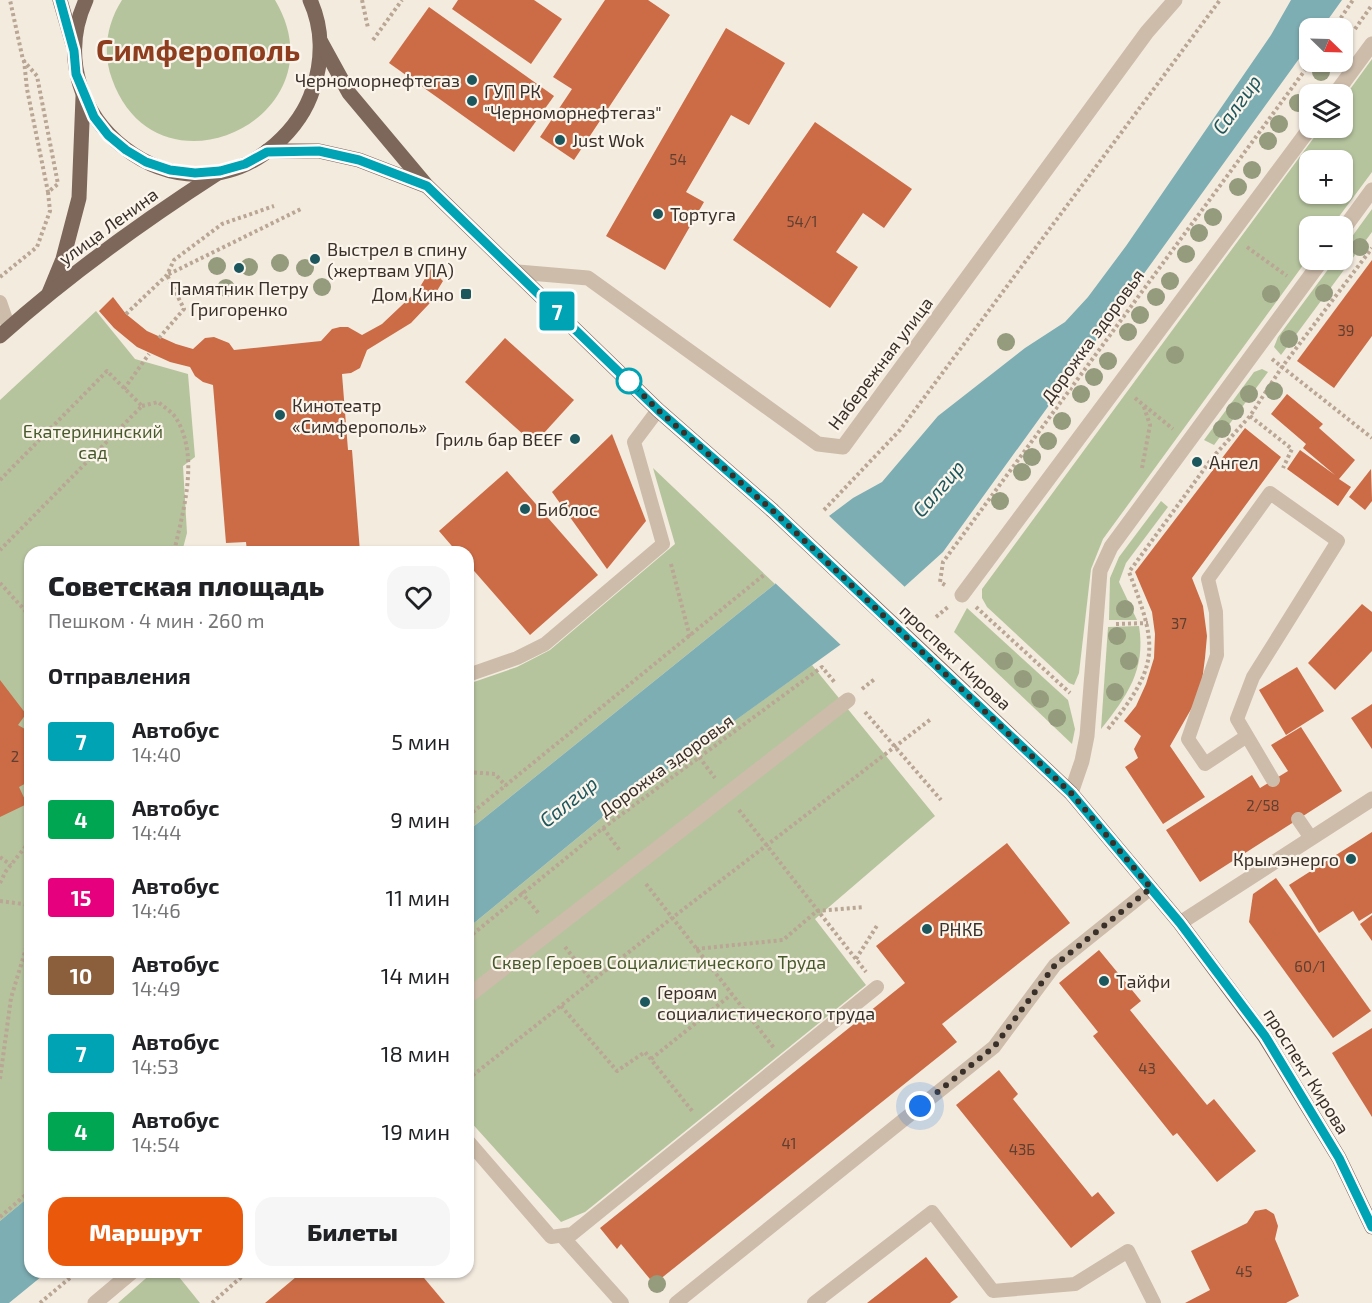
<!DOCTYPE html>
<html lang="ru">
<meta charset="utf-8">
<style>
:root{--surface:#fff;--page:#f6f6f6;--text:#202124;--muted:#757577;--accent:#ea580c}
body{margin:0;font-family:"Exo 2",sans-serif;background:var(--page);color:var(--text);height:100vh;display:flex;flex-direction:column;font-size:22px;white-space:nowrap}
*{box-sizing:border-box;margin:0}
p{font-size:20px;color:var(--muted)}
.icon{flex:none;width:33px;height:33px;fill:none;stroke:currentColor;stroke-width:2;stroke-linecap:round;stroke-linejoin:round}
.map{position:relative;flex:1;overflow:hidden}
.panel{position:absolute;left:24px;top:546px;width:450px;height:732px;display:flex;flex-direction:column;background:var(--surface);border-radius:18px;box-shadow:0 2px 4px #0004}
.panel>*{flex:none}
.badge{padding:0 12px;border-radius:4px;font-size:21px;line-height:39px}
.needle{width:39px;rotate:113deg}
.controls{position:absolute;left:1299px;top:18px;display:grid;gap:12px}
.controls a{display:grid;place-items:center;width:54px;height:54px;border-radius:12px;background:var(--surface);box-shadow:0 2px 4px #0004;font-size:30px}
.you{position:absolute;width:30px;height:30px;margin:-15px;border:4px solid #fff;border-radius:50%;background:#1a73e8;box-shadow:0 0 0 9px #1a73e833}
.map>.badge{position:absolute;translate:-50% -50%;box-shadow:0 0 0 3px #fff}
h2{padding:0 24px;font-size:22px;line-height:54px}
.round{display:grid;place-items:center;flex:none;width:63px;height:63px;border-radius:18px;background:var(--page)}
.headline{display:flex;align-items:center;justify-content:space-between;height:102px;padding:0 24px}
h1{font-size:28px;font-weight:800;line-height:45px}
.cta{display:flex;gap:12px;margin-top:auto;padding:12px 24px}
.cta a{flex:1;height:69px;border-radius:18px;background:var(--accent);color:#fff;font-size:24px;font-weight:800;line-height:69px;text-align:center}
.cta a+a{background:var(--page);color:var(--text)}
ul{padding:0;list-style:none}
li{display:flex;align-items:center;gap:18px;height:78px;padding:0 24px}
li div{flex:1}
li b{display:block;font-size:22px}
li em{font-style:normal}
li .badge{min-width:66px;font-weight:700;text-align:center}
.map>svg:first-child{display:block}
</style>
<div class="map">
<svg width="1372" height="1303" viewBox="0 0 1372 1303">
<rect width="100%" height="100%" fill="#f4ebdf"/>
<g fill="#b6c49e" fill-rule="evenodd">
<path d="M 122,0 L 275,0 C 345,117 157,206 112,79 C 102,52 107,23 122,0 Z"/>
<path d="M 1372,59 L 1372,172 L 1332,226 L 1310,226 L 1309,257 L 1103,539 L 1091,569 L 1079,673 L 1074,685 L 1069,683 L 987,607 L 982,598 L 982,589 L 1321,128 L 1342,128 L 1343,99 ZM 1310,160 L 1342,160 L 1342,194 L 1310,194 Z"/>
<polygon points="1372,209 1372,232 1281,355 1274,347 1278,337 1335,260 1342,260 1343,249"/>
<polygon points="96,311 135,359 188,374 195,457 183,466 187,533 182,552 30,552 30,1196 0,1221 0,400"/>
<polygon points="1262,369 1268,372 1214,445 1204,440 1254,372"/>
<polygon points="653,468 775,584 468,831 468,684 517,667 550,650 675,544"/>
<polygon points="1161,501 1168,507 1126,563 1119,582 1137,620 1109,620 1110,578 1119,557"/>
<polygon points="967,608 1068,700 1075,729 1072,744 954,632"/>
<path d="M 1139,626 C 1146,670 1127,696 1101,729 L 1108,627 Z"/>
<polygon points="812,665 935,816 815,919 866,985 585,1212 561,1222 468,1119 468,928 615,807"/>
<polygon points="153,1272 175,1272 200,1303 118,1303"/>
</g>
<g fill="#7daeb3">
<polygon points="1291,0 1342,0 1322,28 1310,28 1309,45 943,552 840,645 615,807 468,928 468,831 775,584 829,516 853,498 882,482 938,416 1025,348 1065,322 1088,297 1126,246 1271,35"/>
<polygon points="30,1196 30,1272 47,1272 9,1303 0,1303 0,1221"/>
</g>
<polygon fill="#f4ebdf" points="827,514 907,589 843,647 773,581"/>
<g fill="#cb6c46">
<polygon points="458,0 534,0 562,19 531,64 452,9"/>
<polygon points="605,0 648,0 670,15 574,160 540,137 572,89 553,77"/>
<polygon points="429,7 554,96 514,152 389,63"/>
<polygon points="726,28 785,63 749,125 731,115 686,192 704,202 665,270 606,236"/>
<polygon points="815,122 912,189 884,228 863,213 836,252 858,267 830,308 733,240"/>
<polygon points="1372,260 1372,336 1334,388 1297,361"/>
<polygon points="431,269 443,281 429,304 411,323 367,350 360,368 351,373 342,374 348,450 352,450 360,552 247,552 246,542 226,543 213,385 203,382 195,376 190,367 170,362 137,347 114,328 99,311 113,297 126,314 147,331 176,344 193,349 205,338 214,337 229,343 234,350 321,341 332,329 340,327 348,327 362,335 382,324 418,290"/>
<polygon points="505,338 574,400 534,444 465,382"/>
<polygon points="1287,394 1323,424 1319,428 1355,460 1339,479 1351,487 1338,506 1287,469 1300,450 1335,475 1303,448 1306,444 1271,414"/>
<polygon points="1245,428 1281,457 1192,578 1203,606 1207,636 1205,658 1202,681 1194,704 1170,746 1205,797 1163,824 1125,767 1138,758 1134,749 1141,736 1124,721 1136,706 1146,684 1154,658 1155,634 1152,612 1135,572"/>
<polygon points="612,434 646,521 607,569 552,492"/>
<polygon points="1371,469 1372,501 1365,510 1349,497"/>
<polygon points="507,471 598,575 530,635 468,564 468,552 457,552 439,531"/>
<polygon points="1362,604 1372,612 1372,651 1335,690 1308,663"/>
<polygon points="1297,667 1324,711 1286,735 1259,690"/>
<polygon points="0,680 26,714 18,725 30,732 30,781 19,787 27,804 0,817"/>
<polygon points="1372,704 1372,749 1351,718"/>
<polygon points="1301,727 1342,791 1200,882 1166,830 1252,775 1260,788 1288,771 1271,745"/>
<polygon points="1372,832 1372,913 1359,921 1353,911 1319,933 1289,885"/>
<polygon points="1007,843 1070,923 942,1024 957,1042 654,1284 621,1244 617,1249 600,1228 905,983 876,946"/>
<polygon points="1276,878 1371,1011 1333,1038 1249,922 1253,894"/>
<polygon points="1372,915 1372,941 1360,924"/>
<polygon points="1099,950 1141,1001 1130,1010 1207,1105 1214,1099 1256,1151 1217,1182 1177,1133 1173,1136 1093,1036 1098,1032 1059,983"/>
<polygon points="1372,1028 1372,1117 1332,1053"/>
<polygon points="999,1070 1018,1094 1013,1099 1092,1197 1098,1192 1115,1213 1071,1248 956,1105"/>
<polygon points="1266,1209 1274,1214 1278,1226 1275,1239 1299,1296 1286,1303 1185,1303 1210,1290 1191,1251 1247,1223 1255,1211"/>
<polygon points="926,1257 958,1297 950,1303 867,1303"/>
<polygon points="302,1272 419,1272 445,1303 265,1303"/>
</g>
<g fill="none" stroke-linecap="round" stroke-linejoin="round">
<g stroke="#b9a694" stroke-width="4" stroke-dasharray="3 3" stroke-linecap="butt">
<polyline points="362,0 368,28"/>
<polyline points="1334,28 1353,0"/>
<polyline points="1355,29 1372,5"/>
<polyline points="373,40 402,0"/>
<polyline points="24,60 27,89 48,192"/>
<polyline points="1247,247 1287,276"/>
<polyline points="0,277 37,247 50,211 48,192 58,184 37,76 23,60 10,0"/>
<polyline points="126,314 167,275 174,260 222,224 274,206"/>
<polyline points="159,338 184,309 167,275 303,208"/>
<polyline points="1272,359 1372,438"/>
<polyline points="124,389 149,354"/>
<polyline points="1135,398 1173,429"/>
<path d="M 142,406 L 158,402 C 164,407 172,412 176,418 C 200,457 183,511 174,552"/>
<polyline points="1250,416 1292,449 1283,468"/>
<polyline points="1142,468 1150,425 1143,404"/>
<polyline points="0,480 107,371 142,406 0,550"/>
<polyline points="824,510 900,430 1220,0"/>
<polyline points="671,564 690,637"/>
<polyline points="0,583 30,616"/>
<polyline points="945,585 940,582 943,562 1311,62"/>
<polyline points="976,607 1070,693"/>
<polyline points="936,617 948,607"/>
<polyline points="1116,624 1148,623"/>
<polyline points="862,689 876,678"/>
<polyline points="865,712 941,800"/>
<path d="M 1108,729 C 1160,665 1158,647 1129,572 L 1213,457 L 1250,416 L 1282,367 L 1372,248"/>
<polyline points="699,757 715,778"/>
<polyline points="468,772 495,774 506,786"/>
<polyline points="739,810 866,972"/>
<polyline points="468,816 765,574"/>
<polyline points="603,828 621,852"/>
<polyline points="0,857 11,865"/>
<polyline points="0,883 6,871 30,841"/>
<polyline points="646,884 774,1048"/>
<polyline points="521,892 540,915"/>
<polyline points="0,901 30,905"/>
<polyline points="468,938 603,828 822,667 836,684"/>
<polyline points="565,947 592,981"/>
<polyline points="696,949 783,940 817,911 864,907"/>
<polyline points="856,959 878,924"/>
<polyline points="561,1006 617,1071 645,1052 693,1112"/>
<polyline points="651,1059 732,994"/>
<polyline points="0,1079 11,998 30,935"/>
<polyline points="468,1079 672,918 931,719"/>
<polyline points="0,1217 30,1191"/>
<polyline points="40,1303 77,1272"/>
<polyline points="212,1303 247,1272"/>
</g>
<g stroke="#cdbcaa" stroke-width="14">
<polyline points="0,302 9,328"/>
<polyline points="468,675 517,658 545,644 663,544 634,442 658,410"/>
<polyline points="1247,736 1205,764 1188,739 1217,655 1216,612 1208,579 1270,493 1338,541 1253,677 1237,719 1273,780"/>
<polyline points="1298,819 1311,838"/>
<polyline points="468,1141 551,1237 572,1234 877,987"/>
<polyline points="562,1236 622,1303"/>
<polyline points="676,1303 994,1047 1055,965 1151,888"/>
<polyline points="814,1303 932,1212 993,1291 1075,1284 1128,1251 1154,1303"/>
</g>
<g stroke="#cdbcaa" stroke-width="15">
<polyline points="1335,94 1372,44"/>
<polyline points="1342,231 1372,190"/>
<polyline points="518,272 588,278 818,444 843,447 1147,32 1175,0"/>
<polyline points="962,595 1310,128"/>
<polyline points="1071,793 1082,761 1087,736 1100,571 1111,547 1322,260"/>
<polyline points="1180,923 1372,799"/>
<polyline points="468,996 848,700"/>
<polyline points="95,1303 132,1272"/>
</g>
<g stroke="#7d675a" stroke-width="15">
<polyline points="60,0 73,45"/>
<path d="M 86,0 C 33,116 178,230 275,145 C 293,129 306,112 313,89 C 323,60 323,28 310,0"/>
<polyline points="321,42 349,93 427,186 658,410 772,510"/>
<polyline points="267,151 319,151 359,160 424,185"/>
<polyline points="49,293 63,259 79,198 83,97"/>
<path d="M 0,336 C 68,275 142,222 218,173"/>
<polyline points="931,660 1071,793 1180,923 1265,1037 1339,1158 1372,1227"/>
</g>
<polyline stroke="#7d675a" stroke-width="15" points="772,510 931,660"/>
</g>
<g fill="#959b7d">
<circle cx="1321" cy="72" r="9"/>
<circle cx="1298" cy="103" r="9"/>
<circle cx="1279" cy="124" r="9"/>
<circle cx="1268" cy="141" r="9"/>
<circle cx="1252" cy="170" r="9"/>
<circle cx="1238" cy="187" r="9"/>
<circle cx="1213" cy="217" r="9"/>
<circle cx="1199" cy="233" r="9"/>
<circle cx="1360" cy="247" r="9"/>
<circle cx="1186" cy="254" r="9"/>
<circle cx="280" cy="263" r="9"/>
<circle cx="217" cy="266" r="9"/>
<circle cx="249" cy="267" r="9"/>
<circle cx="305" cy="268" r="9"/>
<circle cx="1170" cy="281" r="9"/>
<circle cx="322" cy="287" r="9"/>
<circle cx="226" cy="288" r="9"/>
<circle cx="1324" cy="293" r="9"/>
<circle cx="1271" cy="294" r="9"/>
<circle cx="1156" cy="297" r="9"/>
<circle cx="1140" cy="315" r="9"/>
<circle cx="1128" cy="332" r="9"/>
<circle cx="1289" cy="339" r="9"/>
<circle cx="1006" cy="342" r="9"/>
<circle cx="1175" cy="355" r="9"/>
<circle cx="1108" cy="361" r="9"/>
<circle cx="1094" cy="377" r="9"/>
<circle cx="1274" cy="391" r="9"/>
<circle cx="1081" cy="394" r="9"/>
<circle cx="1249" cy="394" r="9"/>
<circle cx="1235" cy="411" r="9"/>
<circle cx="1062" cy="421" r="9"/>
<circle cx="1222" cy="429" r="9"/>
<circle cx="1048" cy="441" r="9"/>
<circle cx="1032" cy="457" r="9"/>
<circle cx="1022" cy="472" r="9"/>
<circle cx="1000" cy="501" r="9"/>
<circle cx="1125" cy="609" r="9"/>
<circle cx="1117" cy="636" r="9"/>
<circle cx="1004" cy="661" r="9"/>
<circle cx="1129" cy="661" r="9"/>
<circle cx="1023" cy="679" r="9"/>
<circle cx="1115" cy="692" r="9"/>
<circle cx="1040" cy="699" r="9"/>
<circle cx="1057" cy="718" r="9"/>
<circle cx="657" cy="1284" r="9"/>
</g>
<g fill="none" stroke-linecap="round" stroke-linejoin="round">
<g stroke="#fff" stroke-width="14">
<polyline id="line" points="60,0 74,51 76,74 94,117 108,135 126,150 146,162 170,170 195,173 220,171 245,164 267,152 319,151 359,160 427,186 658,410 772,510 1071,793 1180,923 1265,1036 1339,1158 1372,1227"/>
</g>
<use href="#line" stroke="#00a3b4" stroke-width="9"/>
<polyline stroke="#3a302a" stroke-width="6" stroke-dasharray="0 10.8" points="629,381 658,410 772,510 1071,793 1151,888 1055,965 994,1047 920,1106"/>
</g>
<g fill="#1d575e" stroke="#fbf5ec" stroke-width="2">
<circle cx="472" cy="80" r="6"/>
<circle cx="472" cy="101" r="6"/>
<circle cx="560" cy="140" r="6"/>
<circle cx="658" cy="214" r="6"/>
<circle cx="315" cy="259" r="6"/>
<circle cx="239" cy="268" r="6"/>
<rect x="460" y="288" width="12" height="12" rx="3"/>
<circle cx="280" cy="415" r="6"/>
<circle cx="575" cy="439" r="6"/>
<circle cx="1197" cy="462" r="6"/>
<circle cx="525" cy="509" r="6"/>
<circle cx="1351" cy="859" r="6"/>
<circle cx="927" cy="929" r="6"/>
<circle cx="1104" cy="981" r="6"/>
<circle cx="645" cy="1002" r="6"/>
</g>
<circle fill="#fff" stroke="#00a3b4" stroke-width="3" cx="629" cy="381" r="12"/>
<g text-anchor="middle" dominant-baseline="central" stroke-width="4.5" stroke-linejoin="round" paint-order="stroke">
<g font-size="15" fill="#5e3f31">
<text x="678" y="159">54</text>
<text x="802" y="221">54/1</text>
<text x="1346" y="330">39</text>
<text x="1179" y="623">37</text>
<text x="15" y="756">2</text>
<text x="1263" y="805">2/58</text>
<text x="1310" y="966">60/1</text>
<text x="1147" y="1068">43</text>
<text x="789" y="1143">41</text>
<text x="1022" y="1149">43Б</text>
<text x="1244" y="1271">45</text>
</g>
<g font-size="18" fill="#3a302a" stroke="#fbf5ec" text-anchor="start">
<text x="460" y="80" text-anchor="end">Черноморнефтегаз</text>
<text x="484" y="91">ГУП РК<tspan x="484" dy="21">"Черноморнефтегаз"</tspan></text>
<text x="572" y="140">Just Wok</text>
<text x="670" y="214">Тортуга</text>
<text x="327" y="249">Выстрел в спину<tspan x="327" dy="21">(жертвам УПА)</tspan></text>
<text x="239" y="288" text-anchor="middle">Памятник Петру<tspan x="239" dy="21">Григоренко</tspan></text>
<text x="454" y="294" text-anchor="end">Дом Кино</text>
<text x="292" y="405">Кинотеатр<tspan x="292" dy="21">«Симферополь»</tspan></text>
<text x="563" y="439" text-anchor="end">Гриль бар BEEF</text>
<text x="1209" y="462">Ангел</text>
<text x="537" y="509">Библос</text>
<text x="1339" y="859" text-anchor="end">Крымэнерго</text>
<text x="939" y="929">РНКБ</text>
<text x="1116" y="981">Тайфи</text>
<text x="657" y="992">Героям<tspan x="657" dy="21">социалистического труда</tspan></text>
</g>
<g font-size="18" fill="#3a302a" stroke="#fbf5ec">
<text transform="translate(108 226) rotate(-36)">улица Ленина</text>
<text transform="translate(1092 336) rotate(-54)">Дорожка здоровья</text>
<text transform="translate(880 363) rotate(-53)">Набережная улица</text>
<text transform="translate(956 657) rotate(43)">проспект Кирова</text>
<text transform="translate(666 765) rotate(-36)">Дорожка здоровья</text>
<text transform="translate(1307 1071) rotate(58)">проспект Кирова</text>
</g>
<g font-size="18" fill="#475a2c" stroke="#fbf5ec">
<text x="93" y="431">Екатерининский<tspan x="93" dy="21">сад</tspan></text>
<text x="659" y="962">Сквер Героев Социалистического Труда</text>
</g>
<g font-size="20" font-style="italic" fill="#1d575e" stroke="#fbf5ec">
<text transform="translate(1236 104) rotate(-54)">Салгир</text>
<text transform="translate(938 488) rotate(-49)">Салгир</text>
<text transform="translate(568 801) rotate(-39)">Салгир</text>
</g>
<g font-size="30" font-weight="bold" fill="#8e3e1f" stroke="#fbf5ec">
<text x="198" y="49">Симферополь</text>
</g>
</g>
</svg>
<div class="controls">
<a><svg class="needle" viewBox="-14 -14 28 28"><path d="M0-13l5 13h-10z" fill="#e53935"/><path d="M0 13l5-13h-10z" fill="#757577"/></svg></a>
<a><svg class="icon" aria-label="layers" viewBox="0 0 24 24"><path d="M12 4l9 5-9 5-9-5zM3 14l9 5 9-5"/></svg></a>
<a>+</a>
<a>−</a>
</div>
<div class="you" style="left:920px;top:1106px"></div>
<b class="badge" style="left:557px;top:311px;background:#00a3b4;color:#fff">7</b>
<section class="panel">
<div class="headline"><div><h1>Советская площадь</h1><p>Пешком · 4 мин · 260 m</p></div><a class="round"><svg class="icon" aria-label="heart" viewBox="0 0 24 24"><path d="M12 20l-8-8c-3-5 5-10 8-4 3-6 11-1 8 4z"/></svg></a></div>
<h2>Отправления</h2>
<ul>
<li><span class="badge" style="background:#00a3b4;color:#fff">7</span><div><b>Автобус</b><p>14:40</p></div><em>5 мин</em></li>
<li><span class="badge" style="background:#00a651;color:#fff">4</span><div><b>Автобус</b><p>14:44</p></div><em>9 мин</em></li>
<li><span class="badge" style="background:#e6007e;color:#fff">15</span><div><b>Автобус</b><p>14:46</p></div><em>11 мин</em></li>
<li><span class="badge" style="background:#8b5e3c;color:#fff">10</span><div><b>Автобус</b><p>14:49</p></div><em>14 мин</em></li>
<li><span class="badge" style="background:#00a3b4;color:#fff">7</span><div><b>Автобус</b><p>14:53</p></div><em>18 мин</em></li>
<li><span class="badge" style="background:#00a651;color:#fff">4</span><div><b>Автобус</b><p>14:54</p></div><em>19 мин</em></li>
</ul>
<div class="cta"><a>Маршрут</a><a>Билеты</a></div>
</section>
</div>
